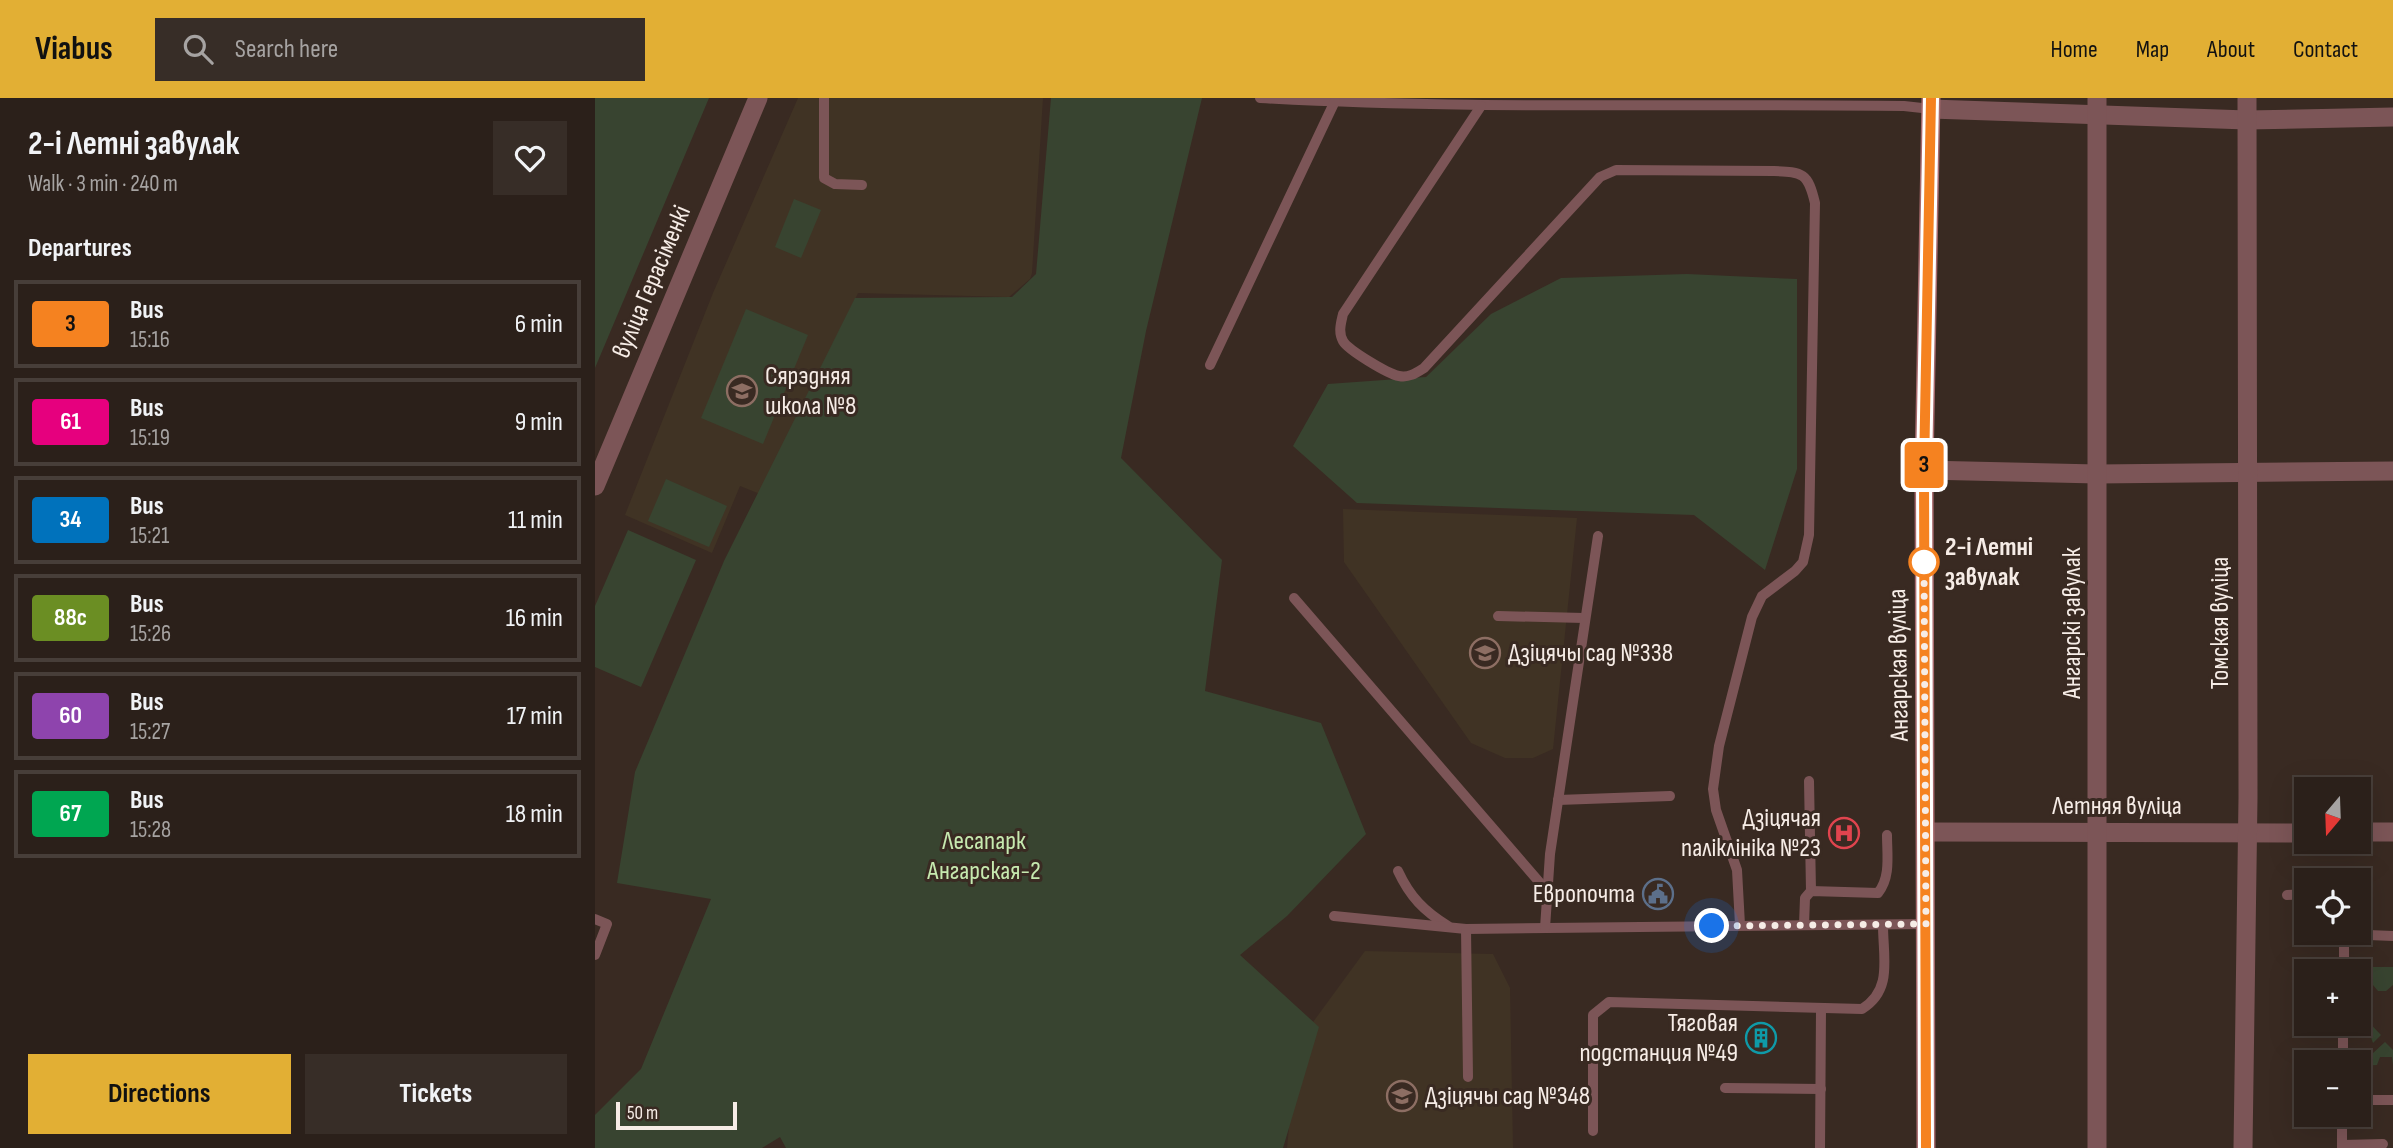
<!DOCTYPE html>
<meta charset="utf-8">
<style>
:root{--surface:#2b201a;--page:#372d27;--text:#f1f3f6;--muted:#a6a3a2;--line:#473e39;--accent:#e2af34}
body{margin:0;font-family:"Sofia Sans Condensed",sans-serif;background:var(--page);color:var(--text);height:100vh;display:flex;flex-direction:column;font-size:26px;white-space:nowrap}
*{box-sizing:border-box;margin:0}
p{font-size:23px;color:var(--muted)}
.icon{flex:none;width:38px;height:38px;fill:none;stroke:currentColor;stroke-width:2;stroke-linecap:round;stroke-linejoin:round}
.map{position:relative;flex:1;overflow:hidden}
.details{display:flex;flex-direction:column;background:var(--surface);width:595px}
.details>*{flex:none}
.badge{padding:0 14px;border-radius:5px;font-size:24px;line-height:46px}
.needle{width:46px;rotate:199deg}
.buttons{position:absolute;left:1699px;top:679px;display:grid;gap:14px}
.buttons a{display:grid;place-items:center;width:77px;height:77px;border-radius:0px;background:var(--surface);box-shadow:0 7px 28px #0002,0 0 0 2px var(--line);font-size:35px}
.scale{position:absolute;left:21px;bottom:18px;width:121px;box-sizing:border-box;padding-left:7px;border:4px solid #f6ece6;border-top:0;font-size:19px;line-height:24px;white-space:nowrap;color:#f6ece6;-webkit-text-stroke:5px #392a22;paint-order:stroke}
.you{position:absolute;width:35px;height:35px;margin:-18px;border:5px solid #fff;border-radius:50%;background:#1a73e8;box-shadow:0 0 0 10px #1a73e833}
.map>.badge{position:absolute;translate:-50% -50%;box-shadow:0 0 0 4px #fff}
h2{padding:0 28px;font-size:26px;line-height:63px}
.round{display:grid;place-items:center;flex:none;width:74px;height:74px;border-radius:0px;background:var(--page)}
.head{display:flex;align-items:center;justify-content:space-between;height:119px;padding:0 28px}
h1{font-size:33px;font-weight:700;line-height:52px}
.cta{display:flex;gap:14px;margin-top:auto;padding:14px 28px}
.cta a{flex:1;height:80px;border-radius:0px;background:var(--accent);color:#111;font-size:28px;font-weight:700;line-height:80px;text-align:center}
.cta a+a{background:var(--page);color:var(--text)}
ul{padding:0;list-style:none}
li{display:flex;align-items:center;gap:21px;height:88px;margin:0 14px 10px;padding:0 14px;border:4px solid var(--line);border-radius:0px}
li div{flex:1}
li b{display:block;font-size:26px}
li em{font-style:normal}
li .badge{min-width:77px;font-weight:700;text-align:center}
header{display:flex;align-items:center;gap:42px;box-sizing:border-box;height:98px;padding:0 35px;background:var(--accent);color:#111}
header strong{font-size:33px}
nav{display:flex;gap:38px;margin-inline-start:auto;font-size:24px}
.search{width:490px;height:63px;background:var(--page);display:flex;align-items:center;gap:18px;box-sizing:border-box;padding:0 24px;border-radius:0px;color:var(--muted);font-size:26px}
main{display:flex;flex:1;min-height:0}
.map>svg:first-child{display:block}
</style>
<header>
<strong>Viabus</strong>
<div class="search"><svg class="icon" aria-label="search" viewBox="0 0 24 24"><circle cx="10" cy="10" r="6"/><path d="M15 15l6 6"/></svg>Search here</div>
<nav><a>Home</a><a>Map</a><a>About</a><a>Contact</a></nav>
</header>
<main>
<section class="details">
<div class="head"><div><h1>2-і Летні завулак</h1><p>Walk · 3 min · 240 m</p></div><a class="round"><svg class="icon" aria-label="heart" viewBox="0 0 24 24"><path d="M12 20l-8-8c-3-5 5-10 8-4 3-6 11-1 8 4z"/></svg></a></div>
<h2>Departures</h2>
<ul>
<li><span class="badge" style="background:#f58220;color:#111">3</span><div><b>Bus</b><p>15:16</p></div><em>6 min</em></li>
<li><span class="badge" style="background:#e6007e;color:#fff">61</span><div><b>Bus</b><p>15:19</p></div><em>9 min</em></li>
<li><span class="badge" style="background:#0072bc;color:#fff">34</span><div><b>Bus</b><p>15:21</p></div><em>11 min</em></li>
<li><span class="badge" style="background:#6b8e23;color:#fff">88с</span><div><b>Bus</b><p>15:26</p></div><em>16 min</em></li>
<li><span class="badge" style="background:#8e44ad;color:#fff">60</span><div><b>Bus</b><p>15:27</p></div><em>17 min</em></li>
<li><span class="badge" style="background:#00a651;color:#fff">67</span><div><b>Bus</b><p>15:28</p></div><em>18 min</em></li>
</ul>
<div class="cta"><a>Directions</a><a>Tickets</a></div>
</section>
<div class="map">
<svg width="1798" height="1050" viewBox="0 0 1798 1050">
<rect width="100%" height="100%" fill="#392a22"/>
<g fill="#403324">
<polygon points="203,0 448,0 437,175 435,181 414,199 263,195 165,396 145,388 117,455 30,417 118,195"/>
<polygon points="748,411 982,420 958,651 938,660 910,660 876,645 749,464"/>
<polygon points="770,853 898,856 915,890 918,1050 692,1050 702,946"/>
</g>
<g fill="#384430">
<polygon points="0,0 114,0 0,270"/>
<polygon points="456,0 607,0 551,233 526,360 627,462 610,593 726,625 771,736 692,818 645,857 724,929 688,1050 191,1050 185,1039 167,1050 0,1050 0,1017 46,971 116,801 22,785 40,674 129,463 260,200 417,199 441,176"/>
<polygon points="199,101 226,112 206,160 180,149"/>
<polygon points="1092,176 1202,181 1202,371 1170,472 1099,417 762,405 698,348 733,286 831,279 896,216 966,180"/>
<polygon points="151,211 213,237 168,346 106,320"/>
<polygon points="71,381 132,408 114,449 53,423"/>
<polygon points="33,432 101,462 46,589 0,569 0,508"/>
<polygon points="1763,869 1798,869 1798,887 1791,893 1783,893"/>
<polygon points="1764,914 1786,937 1778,945 1774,934 1763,933"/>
<polygon points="1790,944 1798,952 1798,967 1797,959 1785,959 1782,967 1764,968"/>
</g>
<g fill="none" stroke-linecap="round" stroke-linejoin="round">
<g stroke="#7c5557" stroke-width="10">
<polyline points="229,0 229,80 240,86 267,87"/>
<path d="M 665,0 C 880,12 1094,5 1309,8 L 1336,11"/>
<path d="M 886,8 L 748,216 C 746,225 743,234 748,243 C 753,252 793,276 804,278 C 814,280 821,275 829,270 L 1005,79 L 1021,72 L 1179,73 C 1208,74 1213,75 1220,105 L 1214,437 L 1208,464 L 1200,473 L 1167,498 L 1157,519 L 1124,648 L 1118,691 L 1121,712 L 1142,772 L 1145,827"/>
<polyline points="615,267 740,3"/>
<polyline points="699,500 952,793"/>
<polyline points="903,518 989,520"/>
<polyline points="1214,683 1216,793"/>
<polyline points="963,702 1075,698"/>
<path d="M 803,773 C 815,799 829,813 853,828"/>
<polyline points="1692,797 1712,796"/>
<polyline points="739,818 871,831 1331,826"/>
<polyline points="0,821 12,826 0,857"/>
<path d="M 1209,827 L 1210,800 L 1216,793 L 1283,795 C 1296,779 1292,757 1292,737"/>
<polyline points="950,830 955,756 1003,438"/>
<polyline points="871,831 873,979"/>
<polyline points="1749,836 1798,838"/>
<polyline points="1749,873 1749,835"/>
<polyline points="1748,964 1748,926"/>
<polyline points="1130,990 1226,991"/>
<polyline points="1764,1002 1798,1002"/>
<path d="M 998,1033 L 998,917 L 1014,904 L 1267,911 C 1298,892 1288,860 1288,827"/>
<polyline points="1747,1047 1788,1046"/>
<polyline points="1225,1050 1226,912"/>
<polyline points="1747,1050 1747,1017"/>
</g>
<g stroke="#7c5557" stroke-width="19">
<polyline points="1336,11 1652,22 1798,19"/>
<polyline points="1329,372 1502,376 1798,373"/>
<polyline points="1332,734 1712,735"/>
<polyline points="1764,734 1798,734"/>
<polyline points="1502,1050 1502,0"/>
<polyline points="1648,1050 1653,700 1652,0"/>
</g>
<polyline stroke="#7c5557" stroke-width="19" points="0,388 163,0"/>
<polyline stroke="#a76a6d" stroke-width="19" points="1331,1050 1329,372 1336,0"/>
</g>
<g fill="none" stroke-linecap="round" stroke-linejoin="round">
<g stroke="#fff" stroke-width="16">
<polyline id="line" points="1331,1050 1329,372 1336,0"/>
</g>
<use href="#line" stroke="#f58220" stroke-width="10"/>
<polyline stroke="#f6ece6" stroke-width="7" stroke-dasharray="0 12.6" points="1117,828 1331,826 1329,464"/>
</g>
<defs>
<g id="school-ring" transform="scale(1.575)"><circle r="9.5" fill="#392a22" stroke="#8d6e63" stroke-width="1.5"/><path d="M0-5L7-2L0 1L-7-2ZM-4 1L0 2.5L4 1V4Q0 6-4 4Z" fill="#8d6e63"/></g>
<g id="hospital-ring" transform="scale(1.575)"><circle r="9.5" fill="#392a22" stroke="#e0444e" stroke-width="1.5"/><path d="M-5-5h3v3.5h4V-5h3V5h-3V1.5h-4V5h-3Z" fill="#e0444e"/></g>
<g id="civic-ring" transform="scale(1.575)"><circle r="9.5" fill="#392a22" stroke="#5c6f8a" stroke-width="1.5"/><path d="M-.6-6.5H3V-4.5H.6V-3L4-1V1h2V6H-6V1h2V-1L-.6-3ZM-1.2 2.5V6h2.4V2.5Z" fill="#5c6f8a"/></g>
<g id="building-ring" transform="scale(1.575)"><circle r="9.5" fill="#392a22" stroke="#0f9aa8" stroke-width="1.5"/><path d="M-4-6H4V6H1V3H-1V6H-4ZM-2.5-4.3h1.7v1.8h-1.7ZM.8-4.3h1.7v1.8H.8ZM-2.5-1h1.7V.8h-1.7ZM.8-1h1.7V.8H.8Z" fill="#0f9aa8"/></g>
</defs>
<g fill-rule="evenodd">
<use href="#school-ring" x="147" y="293"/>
<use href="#school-ring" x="890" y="555"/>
<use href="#hospital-ring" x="1249" y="735"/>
<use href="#civic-ring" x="1063" y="796"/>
<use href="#building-ring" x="1166" y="940"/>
<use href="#school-ring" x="807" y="998"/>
</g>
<circle fill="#fff" stroke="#f58220" stroke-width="3.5" cx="1329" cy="464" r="14"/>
<g text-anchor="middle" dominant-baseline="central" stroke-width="6" stroke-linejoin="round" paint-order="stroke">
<g font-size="26" fill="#f6ece6" stroke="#392a22">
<text transform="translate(57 184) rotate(-67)">вуліца Герасіменкі</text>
<text transform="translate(1477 525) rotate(-90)">Ангарскі завулак</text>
<text transform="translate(1625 525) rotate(-90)">Томская вуліца</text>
<text transform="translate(1304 567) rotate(-91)">Ангарская вуліца</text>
<text x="1522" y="708">Летняя вуліца</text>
</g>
<g font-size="26" fill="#f6ece6" stroke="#392a22" text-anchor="start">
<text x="170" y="278">Сярэдняя<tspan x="170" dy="30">школа №8</tspan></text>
<text x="913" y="555">Дзіцячы сад №338</text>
<text x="1226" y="720" text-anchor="end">Дзіцячая<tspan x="1226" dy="30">паліклініка №23</tspan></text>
<text x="1040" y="796" text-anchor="end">Европочта</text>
<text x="1143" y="925" text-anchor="end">Тяговая<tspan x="1143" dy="30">подстанция №49</tspan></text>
<text x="830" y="998">Дзіцячы сад №348</text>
</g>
<g font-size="26" font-weight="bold" fill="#f6ece6" stroke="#392a22" text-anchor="start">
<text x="1350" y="449">2-і Летні<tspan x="1350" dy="30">завулак</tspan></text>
</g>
<g font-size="26" fill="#c6e9af" stroke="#392a22">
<text x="389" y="743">Лесапарк<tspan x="389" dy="30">Ангарская-2</tspan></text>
</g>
</g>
</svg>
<div class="buttons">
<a><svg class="needle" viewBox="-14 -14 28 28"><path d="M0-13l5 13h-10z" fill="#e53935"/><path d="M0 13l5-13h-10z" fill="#a6a3a2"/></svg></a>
<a><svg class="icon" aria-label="locate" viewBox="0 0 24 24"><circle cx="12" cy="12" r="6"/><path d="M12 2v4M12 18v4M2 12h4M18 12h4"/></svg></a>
<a>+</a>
<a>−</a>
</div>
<div class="scale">50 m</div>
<div class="you" style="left:1117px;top:828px"></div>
<b class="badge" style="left:1329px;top:367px;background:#f58220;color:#111">3</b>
</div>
</main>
